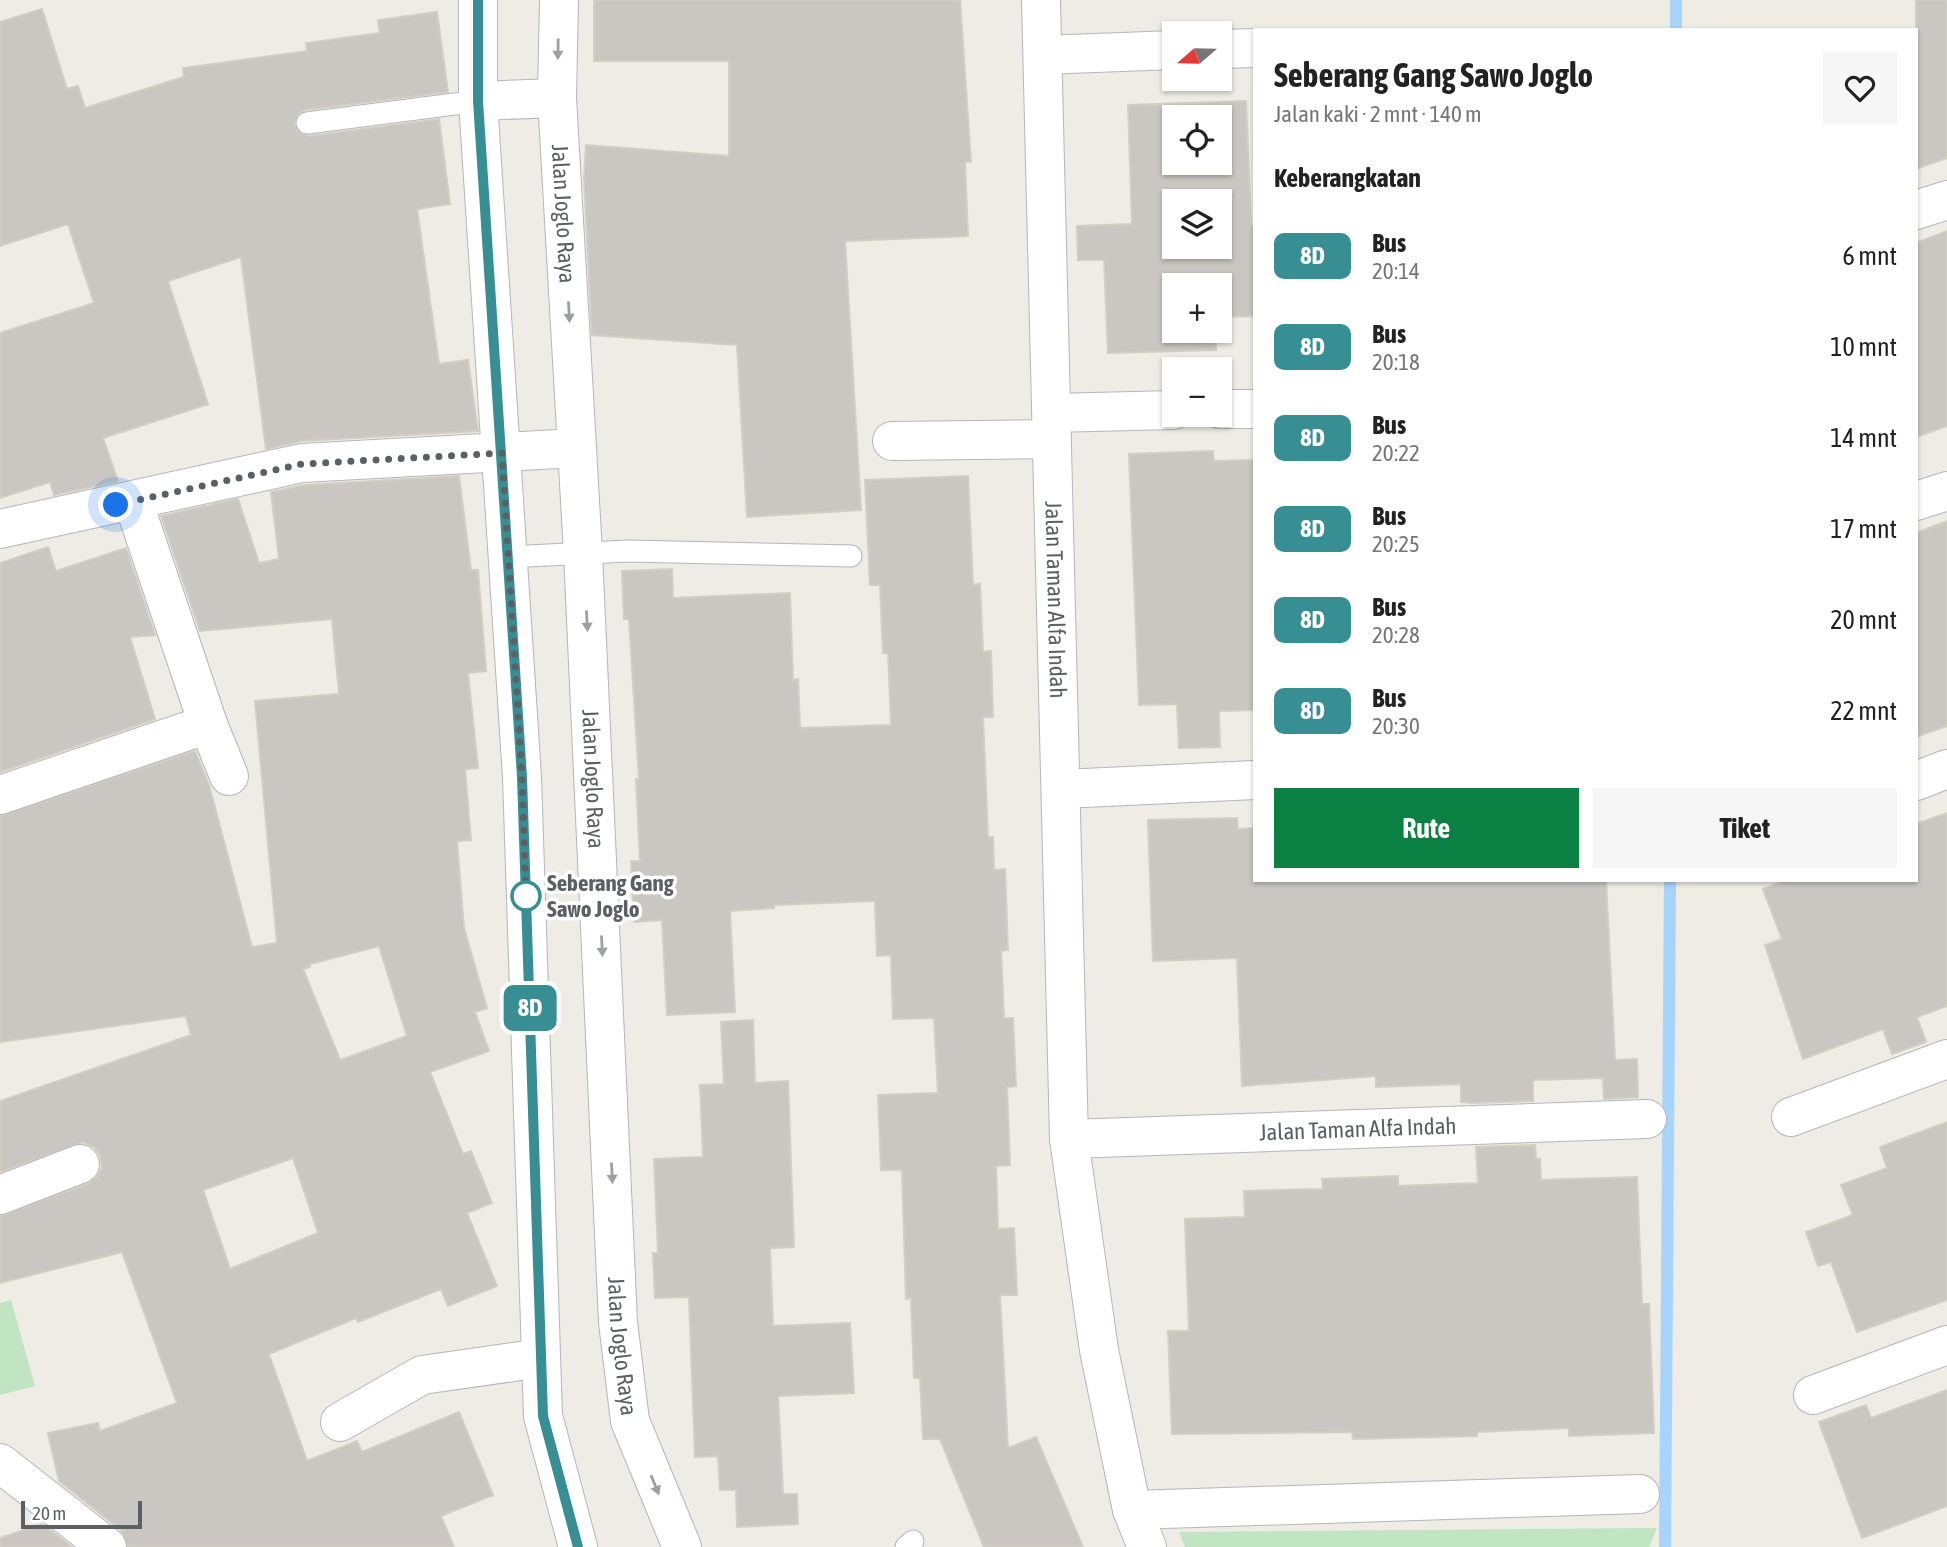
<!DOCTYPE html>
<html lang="id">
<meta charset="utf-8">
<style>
:root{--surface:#fff;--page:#f6f6f6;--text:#222;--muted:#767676;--accent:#0b8043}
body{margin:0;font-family:"Asap Condensed",sans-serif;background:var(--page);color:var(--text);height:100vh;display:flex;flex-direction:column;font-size:26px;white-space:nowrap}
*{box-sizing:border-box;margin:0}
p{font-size:23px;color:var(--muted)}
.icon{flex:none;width:38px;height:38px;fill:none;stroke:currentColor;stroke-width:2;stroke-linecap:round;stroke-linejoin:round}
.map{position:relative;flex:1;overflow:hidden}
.drawer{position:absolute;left:1253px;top:28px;width:665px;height:854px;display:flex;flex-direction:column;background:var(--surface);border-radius:0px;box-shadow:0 2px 5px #0004}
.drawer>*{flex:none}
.badge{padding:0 14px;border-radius:10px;font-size:24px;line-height:46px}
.needle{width:46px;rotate:250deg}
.tools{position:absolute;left:1162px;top:21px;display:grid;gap:14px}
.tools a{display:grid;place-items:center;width:70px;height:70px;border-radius:0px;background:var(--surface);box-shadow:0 2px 5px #0004;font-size:35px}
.scale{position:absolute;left:21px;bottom:18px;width:121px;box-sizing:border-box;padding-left:7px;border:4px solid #5c5f64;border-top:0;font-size:19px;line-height:24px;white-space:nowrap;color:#5c5f64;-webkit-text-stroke:5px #fff;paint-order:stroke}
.you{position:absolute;width:35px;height:35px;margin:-18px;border:5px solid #fff;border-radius:50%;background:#1a73e8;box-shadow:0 0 0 10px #1a73e833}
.map>.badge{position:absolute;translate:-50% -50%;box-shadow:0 0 0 4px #fff}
h2{padding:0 21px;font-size:26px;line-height:63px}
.round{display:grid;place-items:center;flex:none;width:74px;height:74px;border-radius:0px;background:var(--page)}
.head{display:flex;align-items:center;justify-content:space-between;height:119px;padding:0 21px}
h1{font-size:33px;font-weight:700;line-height:52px}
.primary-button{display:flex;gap:14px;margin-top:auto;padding:14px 21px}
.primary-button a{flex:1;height:80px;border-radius:0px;background:var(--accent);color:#fff;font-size:28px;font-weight:700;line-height:80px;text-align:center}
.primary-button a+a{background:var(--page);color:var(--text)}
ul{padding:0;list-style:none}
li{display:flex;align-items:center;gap:21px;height:91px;padding:0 21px}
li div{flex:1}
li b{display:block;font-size:26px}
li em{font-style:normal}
li .badge{min-width:77px;font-weight:700;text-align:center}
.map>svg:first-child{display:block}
</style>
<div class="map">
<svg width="1947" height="1547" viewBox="0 0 1947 1547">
<rect width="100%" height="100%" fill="#eeece4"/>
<g fill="#c1e4c2">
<polygon points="11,1300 35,1386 0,1395 0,1303"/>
<polygon points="1657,1528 1649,1547 1185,1547 1179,1532"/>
</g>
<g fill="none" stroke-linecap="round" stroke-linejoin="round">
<g stroke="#a6d4fc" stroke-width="12">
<polyline points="1676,30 1676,0"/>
<polyline points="1665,1547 1670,880"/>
</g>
</g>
<g fill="#cac6c1" stroke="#d2cec2" stroke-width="2" fill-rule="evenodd">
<polygon points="594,0 960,0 971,162 965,162 968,236 845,241 861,510 747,517 737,345 592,335 584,179 586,145 729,156 729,61 594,61"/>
<polygon points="1916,0 1947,0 1947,158 1916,169"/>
<polygon points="42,9 67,89 78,86 85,108 184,77 183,68 307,51 306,43 380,33 378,20 437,12 448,92 305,110 299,113 294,124 297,131 309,136 439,119 450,204 417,209 439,364 468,360 478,431 301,441 266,449 241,257 168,281 208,404 103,438 118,481 54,495 50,482 0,498 0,333 94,303 68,224 0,246 0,22"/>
<path d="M 1246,101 L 1251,226 L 1255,226 L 1255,316 L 1220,317 L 1220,285 L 1174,285 L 1174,331 L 1216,331 L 1216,350 L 1108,353 L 1104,260 L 1078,260 L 1077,226 L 1132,224 L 1128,105 ZM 1174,117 L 1220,117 L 1220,163 L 1174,163 ZM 1174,201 L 1220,201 L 1220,247 L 1174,247 Z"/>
<polygon points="1947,231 1947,426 1916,437 1916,243"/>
<polygon points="1213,451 1214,461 1255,460 1255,710 1219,711 1220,747 1179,748 1177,704 1139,705 1129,454"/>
<path d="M 459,476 L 471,570 L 478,570 L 486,671 L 468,673 L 478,768 L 465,769 L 471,840 L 457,841 L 464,928 L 487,1008 L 475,1012 L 489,1051 L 430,1072 L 463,1154 L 471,1151 L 492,1203 L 467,1213 L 497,1286 L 448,1306 L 441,1289 L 358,1322 L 356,1318 L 269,1354 L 307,1461 L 357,1441 L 362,1452 L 459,1412 L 493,1495 L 441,1516 L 454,1547 L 128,1547 L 121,1530 L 59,1481 L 48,1433 L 98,1423 L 100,1431 L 177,1403 L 122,1252 L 0,1283 L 0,1216 L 88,1184 L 97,1177 L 102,1167 L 100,1155 L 94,1147 L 83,1142 L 0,1172 L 0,1101 L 191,1035 L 186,1016 L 0,1042 L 0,816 L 195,751 L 209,785 L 252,947 L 277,943 L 255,701 L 339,694 L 332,619 L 200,631 L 161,516 L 238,499 L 259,563 L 279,559 L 271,492 L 305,485 ZM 379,946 L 407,1036 L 340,1060 L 303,969 L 310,967 L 310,964 ZM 293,1158 L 318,1233 L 230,1269 L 203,1190 Z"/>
<polygon points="968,476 973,585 980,584 983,652 991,651 993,717 983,717 988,837 993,837 994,870 1005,869 1008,950 1001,951 1004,1018 1013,1018 1016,1086 1007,1087 1010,1165 996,1166 998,1229 1014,1228 1017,1295 1000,1295 1008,1448 1036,1437 1083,1547 984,1547 940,1439 923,1439 920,1378 914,1378 911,1298 906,1299 902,1170 881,1170 878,1095 938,1093 934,1018 893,1019 891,955 877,956 875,901 774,905 774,908 730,911 735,1012 667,1015 662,920 634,922 631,861 640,861 636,779 639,779 629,619 624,619 622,571 672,569 673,598 790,593 793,680 798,679 800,728 891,725 888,653 883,653 880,585 870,585 865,480"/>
<polygon points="1947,521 1947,726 1916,737 1916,533"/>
<polygon points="48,547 56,571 126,548 155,635 130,637 155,719 0,772 0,563"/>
<polygon points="1947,813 1947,1006 1917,1017 1926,1042 1892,1054 1883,1029 1803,1059 1765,945 1782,939 1763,889 1787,880 1916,880 1916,824"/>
<polygon points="1237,818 1238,829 1255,828 1255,880 1606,880 1615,1060 1637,1059 1638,1097 1604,1099 1603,1078 1533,1080 1533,1101 1474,1103 1461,1102 1461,1084 1376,1087 1376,1076 1242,1086 1237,958 1153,961 1148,820"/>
<polygon points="753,1020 755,1083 788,1081 794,1247 770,1248 773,1326 850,1323 854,1393 778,1396 783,1494 797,1494 798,1524 737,1527 736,1490 720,1490 718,1456 695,1457 689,1297 655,1298 653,1253 658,1253 654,1159 703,1157 700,1085 724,1084 721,1022"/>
<polygon points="1947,1122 1947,1300 1857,1332 1831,1262 1818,1266 1806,1232 1853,1215 1841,1185 1887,1168 1880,1147"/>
<polygon points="1535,1145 1536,1159 1540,1159 1541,1180 1637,1177 1642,1304 1649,1304 1654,1433 1569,1436 1569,1428 1477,1432 1477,1436 1353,1439 1352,1432 1172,1434 1168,1331 1189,1331 1185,1219 1245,1217 1244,1191 1323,1189 1322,1179 1398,1176 1398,1186 1478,1183 1476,1147"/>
<polygon points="1947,1390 1947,1506 1862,1538 1819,1422 1866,1405 1871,1418"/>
<polygon points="42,1524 72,1547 0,1547 0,1538"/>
</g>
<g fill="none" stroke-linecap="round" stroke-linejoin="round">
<g stroke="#b4b6ba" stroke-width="23">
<g id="service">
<polyline points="307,123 478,101"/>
<polyline points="508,557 627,551 851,556"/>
<polyline points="906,1547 913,1541"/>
</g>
</g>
<g stroke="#b4b6ba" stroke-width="40">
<g id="minor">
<path id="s1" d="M 1041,0 L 1069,1139 L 1099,1350 L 1132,1510 L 1147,1547"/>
<polyline points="1220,49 1255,48"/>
<polyline points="1043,55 1174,50"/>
<polyline points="1916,210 1947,200"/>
<polyline points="1220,409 1255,409"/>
<polyline points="1052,413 1174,410"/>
<polyline points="892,441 1052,439"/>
<polyline points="1916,501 1947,491"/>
<polyline points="0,529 302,463 576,448"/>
<polyline points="208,724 229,776"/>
<polyline points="1916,781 1947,769"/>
<polyline points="1062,789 1255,780"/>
<polyline points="0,795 208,724 133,501"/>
<polyline points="1791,1117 1947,1059"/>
<path id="s2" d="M 1069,1139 L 1647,1119"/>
<polyline points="0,1195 80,1164"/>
<polyline points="1813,1395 1947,1345"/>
<polyline points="340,1422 422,1375 541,1358"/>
<polyline points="0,1463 107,1547"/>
<polyline points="1132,1510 1640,1494"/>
</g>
</g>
<g stroke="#b3b6bb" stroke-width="40">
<g id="secondary">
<polyline points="478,0 478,101 522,777 543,1416 578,1547"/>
<path id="s3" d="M 559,0 L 557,98 L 583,553 L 618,1322 L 630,1421 L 682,1547"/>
<polyline points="478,101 557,98"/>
</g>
</g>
<use href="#service" stroke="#fff" stroke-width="21"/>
<use href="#minor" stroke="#fff" stroke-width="38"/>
<use href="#secondary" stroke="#fff" stroke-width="38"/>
</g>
<defs><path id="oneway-solid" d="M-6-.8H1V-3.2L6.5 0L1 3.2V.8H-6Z" transform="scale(1.75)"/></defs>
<g fill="#9d9fa2">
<use href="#oneway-solid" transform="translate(558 49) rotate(91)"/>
<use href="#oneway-solid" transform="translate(569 312) rotate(87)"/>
<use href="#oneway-solid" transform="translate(587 621) rotate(87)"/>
<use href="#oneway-solid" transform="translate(602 946) rotate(87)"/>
<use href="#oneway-solid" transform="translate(612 1173) rotate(87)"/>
<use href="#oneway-solid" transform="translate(655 1485) rotate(68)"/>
</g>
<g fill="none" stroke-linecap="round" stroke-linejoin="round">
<g stroke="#fff" stroke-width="16">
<polyline id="line" points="478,0 478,101 522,777 543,1416 578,1547"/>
</g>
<use href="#line" stroke="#378f93" stroke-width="10"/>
<polyline stroke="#5c5f64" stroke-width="7" stroke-dasharray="0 12.6" points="116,505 302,464 502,453 522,777 526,896"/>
</g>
<circle fill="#fff" stroke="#378f93" stroke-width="3.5" cx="526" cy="896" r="14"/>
<g text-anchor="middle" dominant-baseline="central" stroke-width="7" stroke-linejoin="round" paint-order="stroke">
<g font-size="23" fill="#5c5f64" stroke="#fff">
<text stroke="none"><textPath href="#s3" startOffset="214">Jalan Joglo Raya</textPath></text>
<text stroke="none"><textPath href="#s1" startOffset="600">Jalan Taman Alfa Indah</textPath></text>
<text stroke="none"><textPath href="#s3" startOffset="780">Jalan Joglo Raya</textPath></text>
<text stroke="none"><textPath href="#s2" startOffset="289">Jalan Taman Alfa Indah</textPath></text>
<text stroke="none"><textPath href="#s3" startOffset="1348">Jalan Joglo Raya</textPath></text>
</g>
<g font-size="23" font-weight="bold" fill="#5c5f64" stroke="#fff" text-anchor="start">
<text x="547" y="883">Seberang Gang<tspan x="547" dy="26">Sawo Joglo</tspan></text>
</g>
</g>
</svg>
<div class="tools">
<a><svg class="needle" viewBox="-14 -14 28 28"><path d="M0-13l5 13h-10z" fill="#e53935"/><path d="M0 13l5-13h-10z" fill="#767676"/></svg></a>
<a><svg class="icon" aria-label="locate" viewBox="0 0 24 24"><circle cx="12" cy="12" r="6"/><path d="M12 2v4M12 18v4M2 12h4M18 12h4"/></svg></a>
<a><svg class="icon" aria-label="layers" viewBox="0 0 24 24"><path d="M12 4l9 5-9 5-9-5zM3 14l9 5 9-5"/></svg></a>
<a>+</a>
<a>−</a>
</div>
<div class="scale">20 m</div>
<div class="you" style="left:116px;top:505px"></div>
<b class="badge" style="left:530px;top:1008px;background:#378f93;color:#fff">8D</b>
<section class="drawer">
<div class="head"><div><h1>Seberang Gang Sawo Joglo</h1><p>Jalan kaki · 2 mnt · 140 m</p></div><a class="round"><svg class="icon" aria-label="heart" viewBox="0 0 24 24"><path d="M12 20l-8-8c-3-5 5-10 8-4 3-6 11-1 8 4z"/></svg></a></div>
<h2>Keberangkatan</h2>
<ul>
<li><span class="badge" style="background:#378f93;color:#fff">8D</span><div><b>Bus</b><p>20:14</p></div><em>6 mnt</em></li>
<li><span class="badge" style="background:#378f93;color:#fff">8D</span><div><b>Bus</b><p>20:18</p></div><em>10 mnt</em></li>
<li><span class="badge" style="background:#378f93;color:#fff">8D</span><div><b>Bus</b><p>20:22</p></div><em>14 mnt</em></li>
<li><span class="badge" style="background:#378f93;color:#fff">8D</span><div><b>Bus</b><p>20:25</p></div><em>17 mnt</em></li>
<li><span class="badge" style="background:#378f93;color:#fff">8D</span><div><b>Bus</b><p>20:28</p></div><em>20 mnt</em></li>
<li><span class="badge" style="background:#378f93;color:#fff">8D</span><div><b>Bus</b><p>20:30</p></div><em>22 mnt</em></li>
</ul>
<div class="primary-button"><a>Rute</a><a>Tiket</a></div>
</section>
</div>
